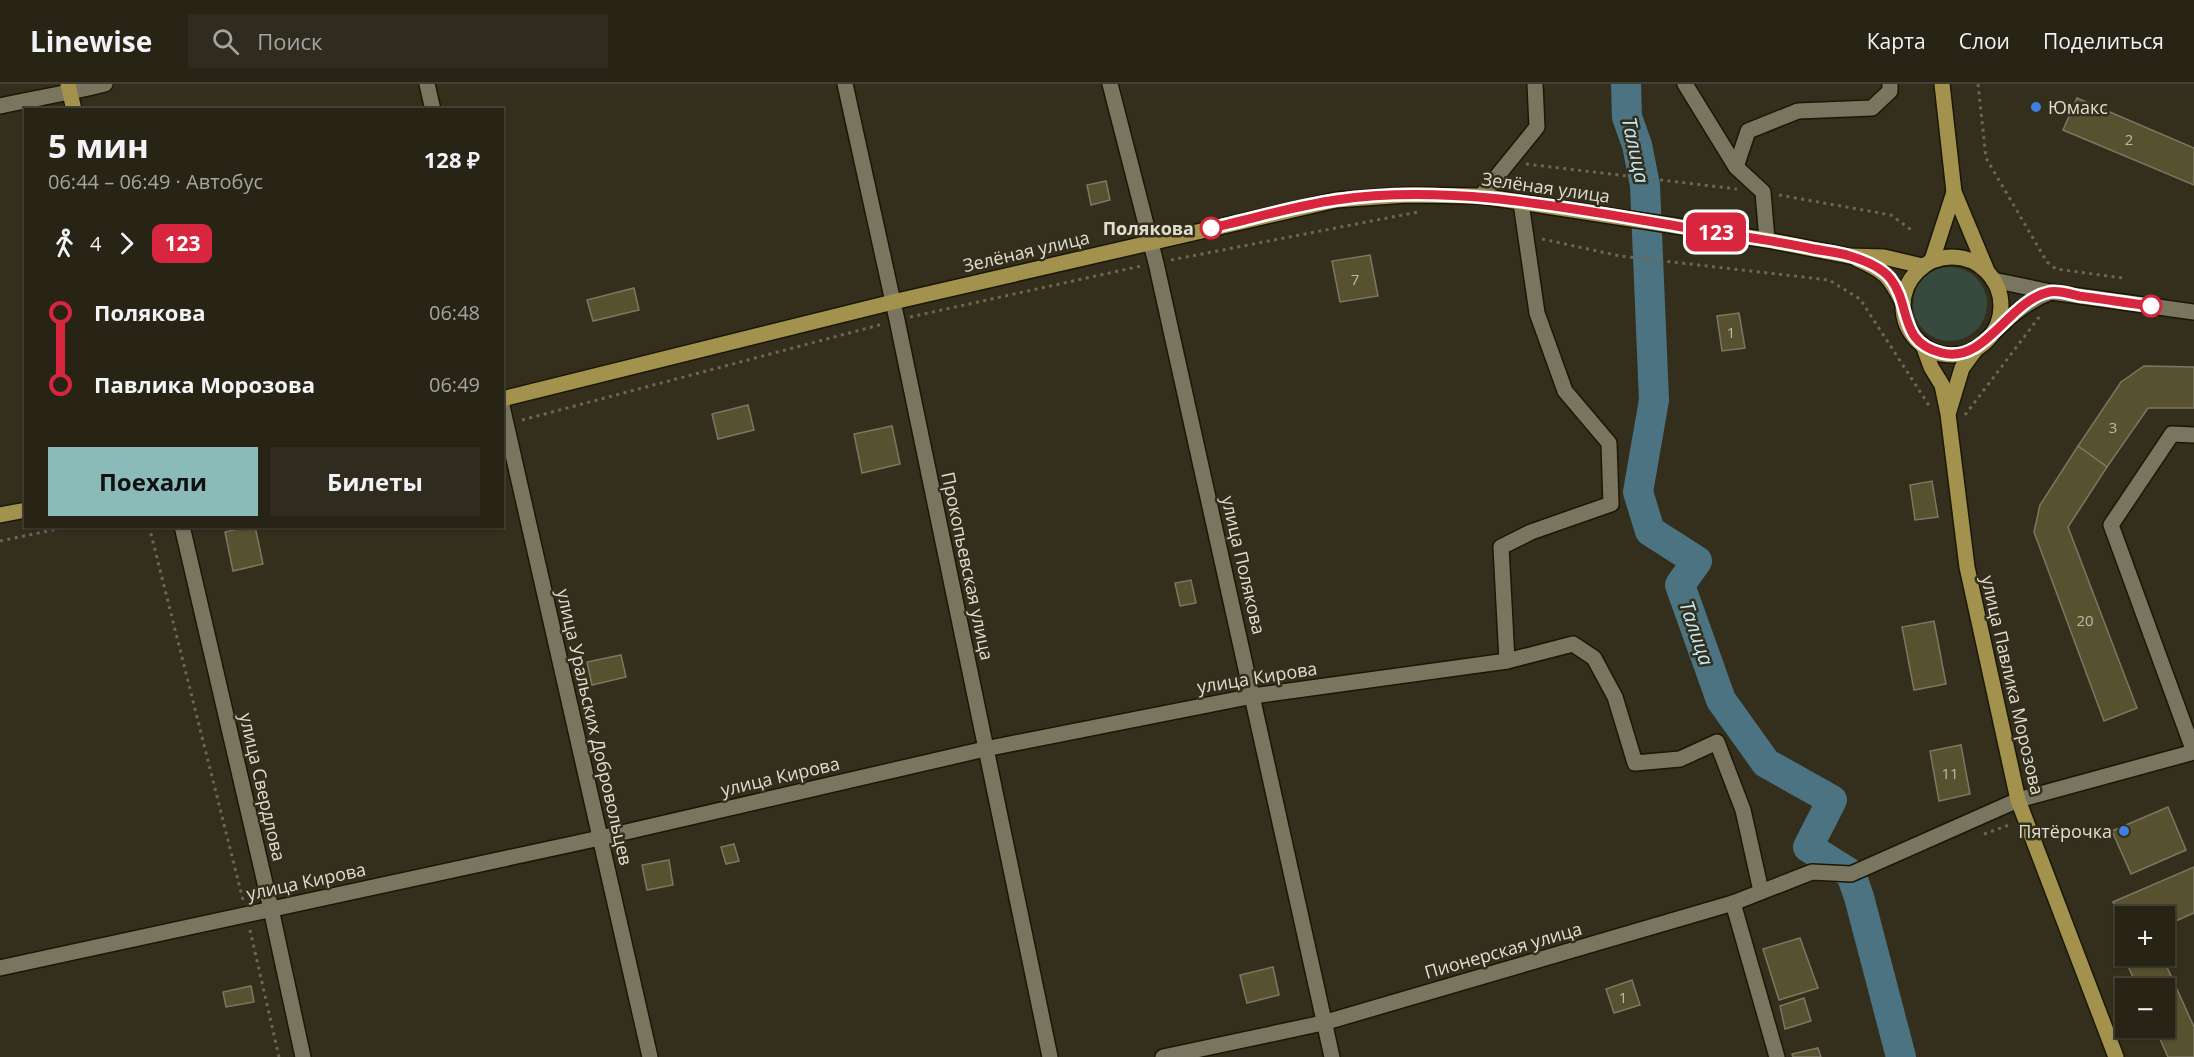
<!DOCTYPE html>
<html lang="ru">
<meta charset="utf-8">
<style>
:root{--surface:#272315;--page:#2f2b1e;--text:#f1f3f6;--muted:#a4a4a0;--line:#434034;--accent:#8bbbb9}
body{margin:0;font-family:"Open Sans",sans-serif;background:var(--page);color:var(--text);height:100vh;display:flex;flex-direction:column;font-size:22px;white-space:nowrap}
*{box-sizing:border-box;margin:0}
p{font-size:20px;color:var(--muted)}
.icon{flex:none;width:33px;height:33px;fill:none;stroke:currentColor;stroke-width:2;stroke-linecap:round;stroke-linejoin:round}
.map{position:relative;flex:1;overflow:hidden}
.drawer{position:absolute;left:24px;top:24px;width:480px;height:420px;display:flex;flex-direction:column;background:var(--surface);border-radius:0px;box-shadow:0 2px 4px #0004,0 0 0 2px var(--line)}
.drawer>*{flex:none}
.badge{padding:0 12px;border-radius:9px;font-size:21px;line-height:39px}
.tools{position:absolute;left:2115px;top:822px;display:grid;gap:12px}
.tools a{display:grid;place-items:center;width:60px;height:60px;border-radius:0px;background:var(--surface);box-shadow:0 2px 4px #0004,0 0 0 2px var(--line);font-size:30px}
.map>.badge{position:absolute;translate:-50% -50%;box-shadow:0 0 0 3px #fff}
.legs{display:flex;align-items:center;gap:9px;height:66px;padding:0 24px;font-size:20px}
.legs p{margin-inline-start:auto}
.overview{display:flex;align-items:center;justify-content:space-between;height:102px;padding:0 24px}
h1{font-size:33px;font-weight:700;line-height:45px}
.action{display:flex;gap:12px;margin-top:auto;padding:12px 24px}
.action a{flex:1;height:69px;border-radius:0px;background:var(--accent);color:#111;font-size:24px;font-weight:700;line-height:69px;text-align:center}
.action a+a{background:var(--page);color:var(--text)}
ul{padding:0 24px;list-style:none}
li{display:flex;align-items:center;gap:21px;height:72px;font-size:22px}
li i{display:grid;place-items:center;width:9px;height:100%;margin:0 8px;background:currentColor}
li i::after{content:'';width:15px;height:15px;margin:-8px;border:4px solid;border-radius:50%;background:var(--surface)}
li p{margin-inline-start:auto}
li:first-child i{background:linear-gradient(#0000 50%,currentColor 0)}
li:last-child i{background:linear-gradient(currentColor 50%,#0000 0)}
header{display:flex;align-items:center;gap:36px;box-sizing:border-box;height:84px;padding:0 30px;background:var(--surface);border-bottom:2px solid var(--line)}
header strong{font-size:28px}
nav{display:flex;gap:33px;margin-inline-start:auto;font-size:21px}
.search{width:420px;height:54px;background:var(--page);display:flex;align-items:center;gap:15px;box-sizing:border-box;padding:0 21px;border-radius:0px;color:var(--muted);font-size:22px}
.map>svg:first-child{display:block}
</style>
<header>
<strong>Linewise</strong>
<div class="search"><svg class="icon" aria-label="search" viewBox="0 0 24 24"><circle cx="10" cy="10" r="6"/><path d="M15 15l6 6"/></svg>Поиск</div>
<nav><a>Карта</a><a>Слои</a><a>Поделиться</a></nav>
</header>
<div class="map">
<svg width="2194" height="973" viewBox="0 0 2194 973">
<rect width="100%" height="100%" fill="#342f1c"/>
<circle fill="#374a3d" cx="1950" cy="220" r="37"/>
<g fill="none" stroke-linecap="round" stroke-linejoin="round">
<polyline stroke="#4b7381" stroke-width="30" points="1626,0 1627,33 1637,61 1645,101 1654,316 1638,408 1650,447 1697,477 1680,501 1721,616 1766,679 1832,716 1808,763 1851,790 1859,813 1901,973"/>
</g>
<g fill="#585130" stroke="#7c7761" stroke-width="1.5">
<polygon points="2077,14 2194,64 2194,101 2063,46"/>
<polygon points="1106,97 1110,116 1091,121 1087,101"/>
<polygon points="1370,171 1378,212 1340,218 1332,177"/>
<polygon points="634,204 639,226 593,237 587,216"/>
<polygon points="1739,229 1745,264 1722,267 1717,232"/>
<polygon points="2144,282 2194,283 2194,324 2148,324 2107,383 2078,362 2121,298"/>
<polygon points="748,321 754,346 718,355 712,330"/>
<polygon points="892,342 900,380 862,389 854,350"/>
<polygon points="2078,362 2107,383 2068,443 2137,624 2104,637 2034,448 2040,421"/>
<polygon points="1932,397 1938,433 1915,436 1910,401"/>
<polygon points="250,442 255,442 263,480 233,487 225,448"/>
<polygon points="1191,496 1196,519 1180,522 1175,499"/>
<polygon points="1934,537 1946,600 1914,606 1902,543"/>
<polygon points="621,571 626,593 592,601 587,578"/>
<polygon points="1961,661 1970,710 1939,717 1930,667"/>
<polygon points="2168,723 2186,766 2131,790 2112,747"/>
<polygon points="734,760 739,777 726,780 721,763"/>
<polygon points="669,776 673,801 647,806 642,781"/>
<polygon points="2194,783 2194,829 2164,842 2164,832 2126,832 2126,846 2113,818"/>
<polygon points="2126,850 2126,872 2162,872 2194,943 2194,973 2168,973 2155,944 2164,944 2164,904 2138,904 2115,854"/>
<polygon points="1800,854 1818,904 1779,916 1763,865"/>
<polygon points="1273,883 1279,911 1247,919 1240,891"/>
<polygon points="1632,896 1640,921 1614,929 1606,905"/>
<polygon points="251,902 254,918 226,923 223,908"/>
<polygon points="1804,914 1811,937 1785,945 1780,922"/>
<polygon points="1818,964 1821,973 1793,973 1792,970"/>
</g>
<g fill="none" stroke-linecap="round" stroke-linejoin="round">
<g stroke="#1b1705" stroke-width="18">
<g id="minor">
<polyline points="427,0 433,26"/>
<polyline points="845,0 897,236 1050,973"/>
<polyline points="1110,0 1156,179 1332,973"/>
<polyline points="1685,0 1736,83 1763,108 1767,156"/>
<path d="M 0,22 C 35,14 70,9 105,0"/>
<polyline points="1736,83 1748,47 1798,27 1872,24 1890,7 1890,0"/>
<polyline points="1481,112 1537,43 1535,0"/>
<polyline points="1993,196 2051,208 2194,228"/>
<path d="M 1986,256 C 2006,236 2024,218 2051,208"/>
<polyline points="502,322 650,973"/>
<polyline points="182,442 271,825 303,973"/>
<polyline points="1507,577 1501,463 1531,448 1611,420 1609,359 1565,307 1537,229 1521,119"/>
<polyline points="2194,668 2111,441 2172,350 2194,351"/>
<polyline points="1733,819 1777,973"/>
<polyline points="0,884 600,754 985,665 1253,612 1507,577 1573,560 1594,574 1615,613 1635,679 1680,675 1717,658 1743,726 1761,807"/>
<polyline points="1163,973 1323,939 1733,819 1812,788 1851,790 2018,716 2194,668"/>
</g>
</g>
<g stroke="#1b1705" stroke-width="18">
<g id="major">
<polyline points="68,0 74,26"/>
<polyline points="1942,0 1954,108 1987,187"/>
<circle cx="1952" cy="222" r="49"/>
<path d="M 1857,175 C 1885,187 1889,192 1903,219"/>
<polyline points="1932,176 1954,108"/>
<polyline points="1923,261 1931,283 1942,301 1948,330 1967,483 2018,716 2116,973"/>
<polyline points="502,315 893,218 1336,116 1407,111 1481,112 1767,156 1849,172 1884,173 1922,182"/>
<polyline points="1949,327 1962,284 1976,265"/>
<polyline points="0,431 26,426"/>
</g>
</g>
<g stroke="#6b6655" stroke-width="3" stroke-dasharray="3 4.5" stroke-linecap="butt">
<polyline points="1978,0 1986,74 2047,178 2056,185 2123,194"/>
<polyline points="1526,80 1737,105"/>
<polyline points="1779,111 1891,131 1914,148"/>
<polyline points="1542,155 1620,172 1829,196 1860,215 1930,323"/>
<polyline points="1171,176 1418,128"/>
<polyline points="910,233 1141,182"/>
<polyline points="1965,331 2040,232"/>
<polyline points="522,336 883,240"/>
<polyline points="149,442 243,816"/>
<polyline points="0,457 72,442"/>
<polyline points="1984,750 2012,740"/>
<polyline points="250,846 279,973"/>
</g>
<use href="#minor" stroke="#79755f" stroke-width="15"/>
<use href="#major" stroke="#a2924e" stroke-width="15"/>
</g>
<g fill="none" stroke-linecap="round" stroke-linejoin="round">
<g stroke="#fff" stroke-width="14">
<path id="line-1" d="M 1211,144 C 1252,135 1294,122 1336,116 C 1452,99 1574,125 1688,144 C 1728,150 1769,156 1809,164 C 1822,167 1837,168 1850,172 C 1863,176 1881,183 1890,194 C 1912,221 1897,258 1942,269 C 1986,280 2008,217 2049,208 C 2058,206 2070,210 2079,212 C 2103,215 2127,219 2151,222"/>
</g>
<use href="#line-1" stroke="#d7263d" stroke-width="9"/>
</g>
<g fill="#3f7fe0" stroke="#342f1c" stroke-width="2">
<circle cx="2036" cy="23" r="6"/>
<circle cx="2124" cy="747" r="6"/>
</g>
<g fill="#fff" stroke="#d7263d" stroke-width="3">
<circle cx="1211" cy="144" r="10"/>
<circle cx="2151" cy="222" r="10"/>
</g>
<g text-anchor="middle" dominant-baseline="central" stroke-width="5" stroke-linejoin="round" paint-order="stroke">
<g font-size="15" fill="#bebaa9">
<text x="2129" y="55">2</text>
<text x="1355" y="195">7</text>
<text x="1731" y="248">1</text>
<text x="2113" y="343">3</text>
<text x="2085" y="536">20</text>
<text x="1950" y="689">11</text>
<text x="1623" y="913">1</text>
</g>
<g font-size="18" fill="#e0ddd1" stroke="#342f1c" text-anchor="start">
<text x="2048" y="23">Юмакс</text>
<text x="2112" y="747" text-anchor="end">Пятёрочка</text>
</g>
<g font-size="18" fill="#e0ddd1" stroke="#342f1c">
<text transform="translate(1546 103) rotate(8)">Зелёная улица</text>
<text transform="translate(1026 167) rotate(-13)">Зелёная улица</text>
<text transform="translate(1244 481) rotate(77)">улица Полякова</text>
<text transform="translate(968 482) rotate(78)">Прокопьевская улица</text>
<text transform="translate(1257 593) rotate(-9)">улица Кирова</text>
<text transform="translate(2013 601) rotate(77)">улица Павлика Морозова</text>
<text transform="translate(595 643) rotate(77)">улица Уральских Добровольцев</text>
<text transform="translate(780 692) rotate(-13)">улица Кирова</text>
<text transform="translate(263 703) rotate(77)">улица Свердлова</text>
<text transform="translate(306 797) rotate(-12)">улица Кирова</text>
<text transform="translate(1503 866) rotate(-16)">Пионерская улица</text>
</g>
<g font-size="18" font-weight="bold" fill="#e0ddd1" stroke="#342f1c" text-anchor="end">
<text x="1194" y="144">Полякова</text>
</g>
<g font-size="20" font-style="italic" fill="#bfe9f8" stroke="#342f1c">
<text transform="translate(1636 66) rotate(78)">Талица</text>
<text transform="translate(1697 549) rotate(71)">Талица</text>
</g>
</g>
</svg>
<div class="tools">
<a>+</a>
<a>−</a>
</div>
<b class="badge" style="left:1716px;top:148px;background:#d7263d;color:#fff">123</b>
<section class="drawer">
<div class="overview"><div><h1>5 мин</h1><p>06:44 – 06:49 · Автобус</p></div><b>128 ₽</b></div>
<div class="legs"><svg class="icon" aria-label="walk" viewBox="0 0 24 24"><circle cx="13" cy="4" r="2"/><path d="M13 8l-2 6 4 7M11 14l-3 7M7 12l3-4h3l4 4"/></svg>4<svg class="icon" aria-label="forward" viewBox="0 0 24 24"><path d="M9 5l7 7-7 7"/></svg><b class="badge" style="background:#d7263d;color:#fff">123</b></div>
<ul>
<li><i style="color:#d7263d"></i><b>Полякова</b><p>06:48</p></li>
<li><i style="color:#d7263d"></i><b>Павлика Морозова</b><p>06:49</p></li>
</ul>
<div class="action"><a>Поехали</a><a>Билеты</a></div>
</section>
</div>
